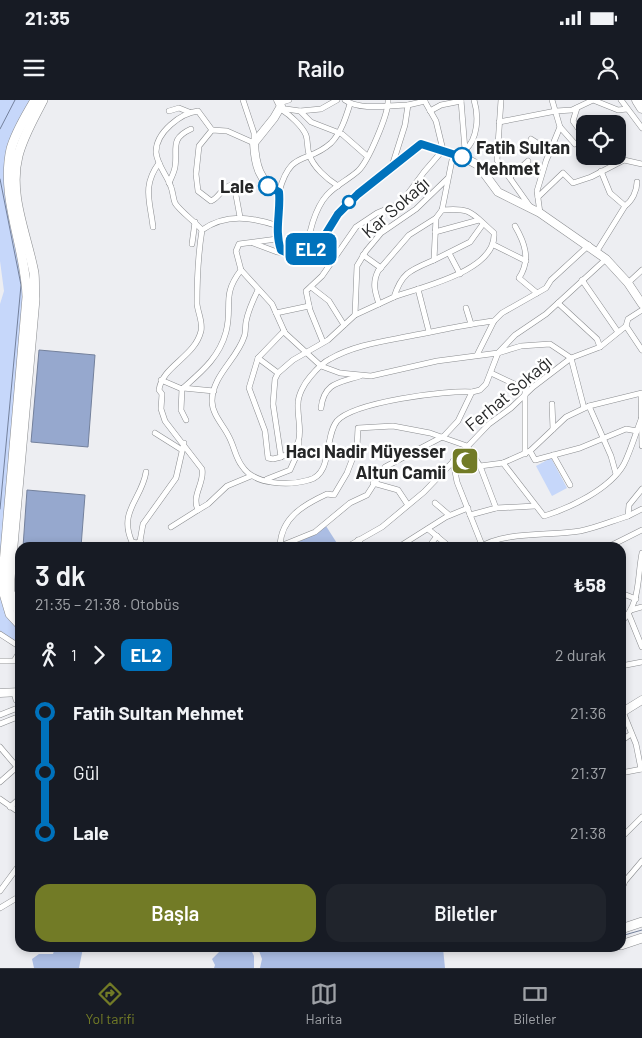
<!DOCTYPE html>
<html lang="tr">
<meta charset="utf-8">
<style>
:root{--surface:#171b24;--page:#20242c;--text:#f1f3f6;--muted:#9ea1a6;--line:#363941;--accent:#727b26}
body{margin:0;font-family:Barlow,sans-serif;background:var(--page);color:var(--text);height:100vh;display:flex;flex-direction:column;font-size:19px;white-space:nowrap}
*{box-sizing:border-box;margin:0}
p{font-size:16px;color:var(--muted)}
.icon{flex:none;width:28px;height:28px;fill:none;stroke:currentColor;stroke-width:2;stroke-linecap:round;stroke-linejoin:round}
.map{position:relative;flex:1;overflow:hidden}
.panel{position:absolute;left:15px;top:442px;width:611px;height:410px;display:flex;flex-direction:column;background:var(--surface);border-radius:15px;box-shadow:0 2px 8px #0003}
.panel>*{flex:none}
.badge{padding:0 10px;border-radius:8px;font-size:18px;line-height:32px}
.controls{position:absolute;left:576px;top:15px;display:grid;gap:10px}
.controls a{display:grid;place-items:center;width:50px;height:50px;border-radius:10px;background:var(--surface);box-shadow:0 2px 8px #0003;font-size:25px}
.map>.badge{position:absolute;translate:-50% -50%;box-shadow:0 0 0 2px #fff}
.legs{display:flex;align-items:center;gap:8px;height:55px;padding:0 20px;font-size:16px}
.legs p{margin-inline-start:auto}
.overview{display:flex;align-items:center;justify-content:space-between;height:85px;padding:0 20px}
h1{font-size:28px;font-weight:600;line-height:38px}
.cta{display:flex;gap:10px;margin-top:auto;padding:10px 20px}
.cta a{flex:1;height:58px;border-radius:15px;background:var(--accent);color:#fff;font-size:20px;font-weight:600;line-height:58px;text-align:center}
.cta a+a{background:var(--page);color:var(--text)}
ul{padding:0 20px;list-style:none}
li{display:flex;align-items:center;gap:18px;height:60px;font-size:19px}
li i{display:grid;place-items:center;width:8px;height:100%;margin:0 6px;background:currentColor}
li i::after{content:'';width:12px;height:12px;margin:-6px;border:4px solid;border-radius:50%;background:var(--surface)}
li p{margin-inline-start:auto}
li:first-child i{background:linear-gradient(#0000 50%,currentColor 0)}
li:last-child i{background:linear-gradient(currentColor 50%,#0000 0)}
.status{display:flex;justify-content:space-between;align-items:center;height:35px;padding:0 25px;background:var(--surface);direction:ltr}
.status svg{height:14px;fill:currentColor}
header{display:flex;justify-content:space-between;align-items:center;height:65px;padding:0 20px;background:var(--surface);font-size:22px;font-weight:600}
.tab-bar{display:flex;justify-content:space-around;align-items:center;height:70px;border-top:1px solid var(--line);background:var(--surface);font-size:14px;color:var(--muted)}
.tab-bar a{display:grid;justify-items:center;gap:2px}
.tab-bar .selected{color:var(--accent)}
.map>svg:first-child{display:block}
</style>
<div class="status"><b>21:35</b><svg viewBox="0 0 49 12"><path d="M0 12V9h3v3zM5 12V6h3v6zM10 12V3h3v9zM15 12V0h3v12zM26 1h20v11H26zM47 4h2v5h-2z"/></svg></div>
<header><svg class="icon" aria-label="menu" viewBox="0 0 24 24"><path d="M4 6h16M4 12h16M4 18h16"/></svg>Railo<svg class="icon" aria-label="person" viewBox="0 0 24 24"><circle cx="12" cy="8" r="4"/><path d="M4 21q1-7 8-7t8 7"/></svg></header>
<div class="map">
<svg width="642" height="868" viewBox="0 0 642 868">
<rect width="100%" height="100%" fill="#edeef2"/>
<g fill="#c6d7fa">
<polygon points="0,0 31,0 14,34 25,183 0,486 20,528 20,544 0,531 0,204 4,191 0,161"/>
<polygon points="551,358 567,388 552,396 536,366"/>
</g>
<g fill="#abbde3">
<polygon points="326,426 340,448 288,448"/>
<polygon points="55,848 83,848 79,868 34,868 32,859 39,854 53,854"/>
<polygon points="223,848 250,848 254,856 254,868 214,868 215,865 212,859"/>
<polygon points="258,848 443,848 445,868 260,868 262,859"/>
</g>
<g fill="#96a8ce" stroke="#74819c">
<polygon points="39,250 95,255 88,347 31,342"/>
<polygon points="27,390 85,395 81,447 23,447"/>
</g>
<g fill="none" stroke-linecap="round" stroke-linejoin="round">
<g stroke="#74819c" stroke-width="1">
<polyline points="0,29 15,0"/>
<polyline points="0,79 21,185 0,409"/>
<polyline points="621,836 642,830"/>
</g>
<g stroke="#8a8c8f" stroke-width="6">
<g id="street">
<path d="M 345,0 C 360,11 390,5 408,5"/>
<polyline points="461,0 465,50 463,57"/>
<polyline points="501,0 497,60 531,108"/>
<polyline points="621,0 642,28"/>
<polyline points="279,3 289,0"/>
<polyline points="279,8 300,11 311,22 342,34 367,56"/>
<polyline points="577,8 573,21 583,35"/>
<path d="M 282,10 C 290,15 302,26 306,35 C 308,41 307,48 309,54 C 313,67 327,79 338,86"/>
<polyline points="169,11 179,8 189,12"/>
<polyline points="300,11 321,9 337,0"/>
<polyline points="430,11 441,5 461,1"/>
<polyline points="499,22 556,11 572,10 593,0 618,10 627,9"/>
<polyline points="560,27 575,44"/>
<polyline points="531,39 550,51"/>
<path d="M 465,50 C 478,39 479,16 474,0"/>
<path d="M 453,55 L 442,110 L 436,118 L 434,160 C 411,170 402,172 394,197 L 355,215 L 328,240 L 293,260 L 278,273 L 275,279 L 273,304 L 281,357 C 309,347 297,325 298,304 C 298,295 304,284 310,277 C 315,271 323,262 330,259 C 356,244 387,241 415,235 C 442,230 467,224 494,221"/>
<polyline points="392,66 405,25 408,5 425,1"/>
<path d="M 601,71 L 610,93 L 625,106 C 632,101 637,91 637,82"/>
<polyline points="510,77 528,61"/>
<path d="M 169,83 C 171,78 174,73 175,67 C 178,49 169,39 191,29"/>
<path d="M 279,92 C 291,48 307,65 331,43 C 341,33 346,17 350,4"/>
<polyline points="538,97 563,73 573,83 591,77 624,60 642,64"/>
<polyline points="540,113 537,91 546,61 560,27 552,0"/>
<path d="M 240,117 L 235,90 L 231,85 C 221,88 220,97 211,101 L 198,91 L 196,74 L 199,46 L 212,30 L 227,31 L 254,43 L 254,33 L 243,0"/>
<path d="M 515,126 C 525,143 531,160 519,178 L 537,193"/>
<path d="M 153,127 C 150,101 142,86 159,63"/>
<path d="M 202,130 C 195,122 179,110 175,103 C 173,98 173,92 171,87 C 167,75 157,65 156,52 C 156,32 181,13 198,11 L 212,30"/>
<polyline points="435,132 479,120"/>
<polyline points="277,139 239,144 236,151 241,170 272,204 285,233 321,266 340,273 371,276 437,261 498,253 521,246 550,244 571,258 584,308"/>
<polyline points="253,143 277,152 286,153"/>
<polyline points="192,144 195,122"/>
<polyline points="494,145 526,161"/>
<polyline points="597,151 625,106"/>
<path d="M 306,153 C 308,135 315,108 327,95 C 336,85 348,80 358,71 C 368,62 389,13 388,0"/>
<polyline points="449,153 460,174"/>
<polyline points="363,155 381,168"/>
<polyline points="434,160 470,142 483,124"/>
<polyline points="582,180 618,232"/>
<polyline points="628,183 642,170"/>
<polyline points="311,187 329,201 344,225"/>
<polyline points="418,189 429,232"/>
<path d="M 258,190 C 253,200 248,211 246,222 C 245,227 246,233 244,237 C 237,259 212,276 212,301 C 212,314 223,325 228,335 C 234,345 235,357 242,366 C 254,385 289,386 309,380 C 333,374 324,337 337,321 C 354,302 446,290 472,292"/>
<path d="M 394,197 C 421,187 497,171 494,133 C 472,114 473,107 442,110"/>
<polyline points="558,203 597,239 600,247"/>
<path d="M 379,204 C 375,192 372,183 378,171 L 409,135 L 436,118"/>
<polyline points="466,208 471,224"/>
<polyline points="276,213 309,206"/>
<polyline points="355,215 357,166 366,151 381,133 416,109 447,79"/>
<polyline points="626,226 628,219 642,210"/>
<polyline points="323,242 310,210 306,191 322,176 356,127 377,113 401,103 424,72 443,50 436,21 424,0"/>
<polyline points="477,255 494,221 502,213 546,188 551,180 589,145"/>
<polyline points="258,258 278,273"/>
<polyline points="491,273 525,289 525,354"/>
<polyline points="161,280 182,289"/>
<polyline points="183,288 214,291"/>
<polyline points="641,294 642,346"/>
<polyline points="552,304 553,329"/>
<polyline points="589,306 611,356 616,374"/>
<path d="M 321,308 C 324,283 338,283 360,276"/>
<path d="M 186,320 L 181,310 L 182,289 C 201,272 219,258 226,232 C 233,205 221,196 241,170"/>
<polyline points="155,333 182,350"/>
<polyline points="530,351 535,360 580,348 626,329 637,331"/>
<polyline points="553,355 570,385"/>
<polyline points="281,357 273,359 268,358 265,331 249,288 258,258 284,231"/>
<polyline points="453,361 457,382 482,445"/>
<path d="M 503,363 L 544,416 C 570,408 610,389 624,364 C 631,350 636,332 642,317"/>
<path d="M 251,376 L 227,386 L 208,404 L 198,410 C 191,395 205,383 202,369 L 165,321 L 161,309 L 162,294 L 159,290 C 162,266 195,257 201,231 C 203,222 198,213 197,204 C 197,180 198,155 202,130 C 226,113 252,117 278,126"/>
<polyline points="267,379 290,370 299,350 299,341"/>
<polyline points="373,383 398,390 408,405"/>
<polyline points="435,403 449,415"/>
<polyline points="496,408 535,406"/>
<polyline points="470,415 496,408 480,366"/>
<polyline points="628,416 642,409"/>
<polyline points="171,427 198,410"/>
<polyline points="428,429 451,448"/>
<polyline points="358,440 364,448"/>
<path d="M 140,441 L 137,443 L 132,442 C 118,411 142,399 146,372"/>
<path d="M 280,446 C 281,418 303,405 327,394 L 334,395 L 347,373 L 357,347 L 358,328 L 393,326 L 430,333 L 467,346 L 480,366 L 503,363 L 530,351 L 566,317 L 589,306 L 642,293"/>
<polyline points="278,447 315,432 350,403 367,395 385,367 444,336 458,321 472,292 480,290 486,284 498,253 515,235 546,214 606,159"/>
<polyline points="144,448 140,441 143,424 176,378 184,343"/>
<polyline points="345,448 382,427 424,392 489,324 511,308 533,287 571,258 600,247 626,226 642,250"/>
<polyline points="397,448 446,417 468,408"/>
<polyline points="428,448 437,436"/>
<path d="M 479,448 C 503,431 550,436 580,431 C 596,428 612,421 628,416 L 629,405 L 642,389"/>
<polyline points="606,448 642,430"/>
<polyline points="621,493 636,499"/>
<polyline points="631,510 642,507"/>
<polyline points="629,515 642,547"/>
<path d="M 621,522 C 641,504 637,477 642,453"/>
<polyline points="0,534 20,547"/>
<polyline points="0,561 14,561 20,551"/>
<polyline points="621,566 642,562"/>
<polyline points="14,592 16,600 20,600"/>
<polyline points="623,612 636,644 641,669"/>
<polyline points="0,615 20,607"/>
<polyline points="0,624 20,616"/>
<polyline points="621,641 631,634"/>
<polyline points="0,647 17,667 0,682"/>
<polyline points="621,673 642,669"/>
<polyline points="0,699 20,713"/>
<polyline points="10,707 20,698"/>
<polyline points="621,738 642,717"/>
<polyline points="0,791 20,764"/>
<polyline points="621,791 625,781 642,761"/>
<polyline points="0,808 20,796"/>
</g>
</g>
<g stroke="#8a8c8f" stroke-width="9">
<g id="secondary">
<path d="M 278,0 L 281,6 L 274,18 L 254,43 C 255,64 259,82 279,92 C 282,117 264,155 302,156 L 322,140 L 337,114 L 358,94 L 421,44 L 463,57 L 478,65 L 498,92 L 540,113 L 606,159 L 628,183 L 642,204"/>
<polyline points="0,593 20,592"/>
<polyline points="621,613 642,600"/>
</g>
</g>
<g stroke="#8a8c8f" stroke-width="10">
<g id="primary">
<path d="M 20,515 L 10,492 L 10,479 L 35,199 C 34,191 35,181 34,173 C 27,135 8,95 18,56 C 23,36 34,18 43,0"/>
<path d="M 20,525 L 10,514 L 2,487 L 27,197 C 26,148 0,98 11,49 C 16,31 26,16 35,0"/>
<polyline points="621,829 642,822"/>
<polyline points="621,845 642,838"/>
</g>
</g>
<g stroke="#8a8c8f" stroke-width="11">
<polyline id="highway" points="637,0 642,8"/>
</g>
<use href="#street" stroke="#fff" stroke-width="5"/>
<use href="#secondary" stroke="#fff" stroke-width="8"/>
<use href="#primary" stroke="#fff" stroke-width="9"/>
<use href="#highway" stroke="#fff" stroke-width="10"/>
</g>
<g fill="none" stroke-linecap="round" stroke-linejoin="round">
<g stroke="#fff" stroke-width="11">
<path id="line-1" d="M 268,86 L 279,92 C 281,111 274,131 281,150 L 294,156 L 302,156 L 322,140 L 338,114 L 358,94 L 421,44 L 462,57"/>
</g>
<use href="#line-1" stroke="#0072bc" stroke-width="8"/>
</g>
<defs>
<g id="mosque-square" transform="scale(1.4375)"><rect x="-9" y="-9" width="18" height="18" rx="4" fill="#727b26" stroke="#fff"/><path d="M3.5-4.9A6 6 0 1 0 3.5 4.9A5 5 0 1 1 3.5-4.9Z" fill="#fff"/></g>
</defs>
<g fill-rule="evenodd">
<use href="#mosque-square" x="465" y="361"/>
</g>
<g fill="#fff" stroke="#0072bc" stroke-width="2.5">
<circle cx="462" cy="57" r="9"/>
<circle cx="268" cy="86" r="9"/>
<circle cx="349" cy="102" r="6"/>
</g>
<g text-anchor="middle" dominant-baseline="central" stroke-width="5" stroke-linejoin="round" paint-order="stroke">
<g font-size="18" font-weight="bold" fill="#252627" stroke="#fff" text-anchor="start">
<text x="476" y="47">Fatih Sultan<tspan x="476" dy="21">Mehmet</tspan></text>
<text x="254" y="86" text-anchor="end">Lale</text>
</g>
<g font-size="18" fill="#252627" stroke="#fff">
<text transform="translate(395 107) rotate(-41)">Kar Sokağı</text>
<text transform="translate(508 293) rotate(-40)">Ferhat Sokağı</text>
</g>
<g font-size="18" font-weight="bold" fill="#252627" stroke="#fff" text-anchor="end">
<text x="446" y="351">Hacı Nadir Müyesser<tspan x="446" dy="21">Altun Camii</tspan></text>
</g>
</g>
</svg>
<div class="controls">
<a><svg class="icon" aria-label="locate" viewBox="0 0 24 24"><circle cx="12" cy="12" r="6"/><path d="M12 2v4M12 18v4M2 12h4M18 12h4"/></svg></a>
</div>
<b class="badge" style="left:311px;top:149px;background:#0072bc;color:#fff">EL2</b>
<section class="panel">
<div class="overview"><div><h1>3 dk</h1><p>21:35 – 21:38 · Otobüs</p></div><b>₺58</b></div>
<div class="legs"><svg class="icon" aria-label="walk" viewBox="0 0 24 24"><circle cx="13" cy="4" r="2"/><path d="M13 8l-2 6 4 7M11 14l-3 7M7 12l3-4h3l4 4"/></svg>1<svg class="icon" aria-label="forward" viewBox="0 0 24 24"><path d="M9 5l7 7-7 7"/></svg><b class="badge" style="background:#0072bc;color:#fff">EL2</b><p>2 durak</p></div>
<ul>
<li><i style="color:#0072bc"></i><b>Fatih Sultan Mehmet</b><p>21:36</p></li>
<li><i style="color:#0072bc"></i><span>Gül</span><p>21:37</p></li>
<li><i style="color:#0072bc"></i><b>Lale</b><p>21:38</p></li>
</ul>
<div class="cta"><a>Başla</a><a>Biletler</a></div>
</section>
</div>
<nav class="tab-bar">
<a class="selected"><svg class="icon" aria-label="directions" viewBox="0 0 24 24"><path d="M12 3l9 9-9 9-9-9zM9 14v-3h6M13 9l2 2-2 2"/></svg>Yol tarifi</a>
<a><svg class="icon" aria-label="map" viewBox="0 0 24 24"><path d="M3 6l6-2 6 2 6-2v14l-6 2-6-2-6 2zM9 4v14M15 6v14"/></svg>Harita</a>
<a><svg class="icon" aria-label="tickets" viewBox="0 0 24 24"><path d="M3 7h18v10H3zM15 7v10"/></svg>Biletler</a>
</nav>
